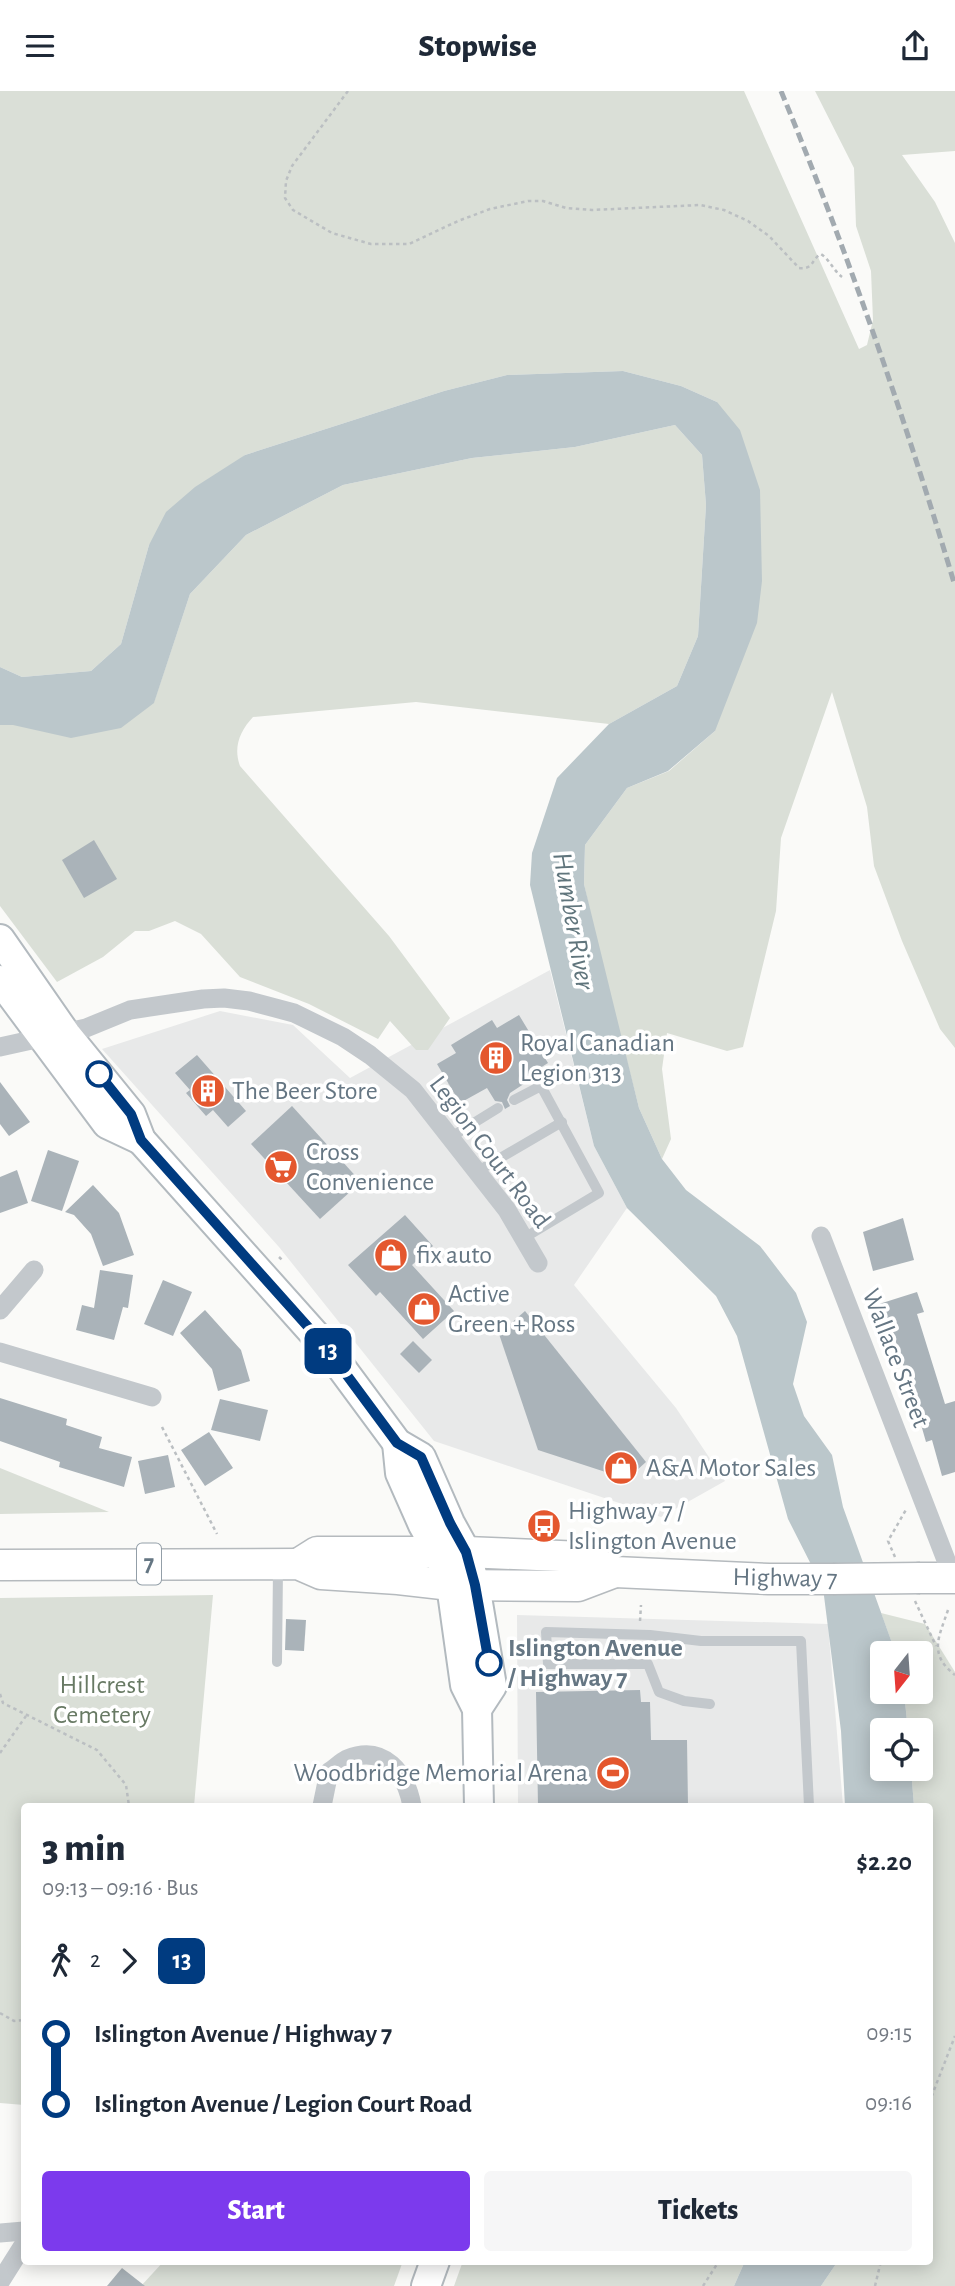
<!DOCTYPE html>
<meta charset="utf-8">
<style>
:root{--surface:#fff;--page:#f6f6f7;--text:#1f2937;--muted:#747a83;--accent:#7c3aed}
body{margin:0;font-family:"Alegreya Sans",sans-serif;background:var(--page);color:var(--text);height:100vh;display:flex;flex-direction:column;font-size:26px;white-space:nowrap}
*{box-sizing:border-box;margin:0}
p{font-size:23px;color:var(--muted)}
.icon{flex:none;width:38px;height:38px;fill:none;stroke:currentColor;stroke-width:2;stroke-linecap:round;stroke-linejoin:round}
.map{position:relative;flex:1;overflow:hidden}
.details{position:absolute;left:21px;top:1712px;width:912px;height:462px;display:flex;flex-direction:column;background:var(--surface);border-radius:7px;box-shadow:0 4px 18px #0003}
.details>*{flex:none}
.badge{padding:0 14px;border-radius:10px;font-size:24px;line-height:46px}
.needle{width:46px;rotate:197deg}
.tools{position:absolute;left:870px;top:1550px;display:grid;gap:14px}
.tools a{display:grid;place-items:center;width:63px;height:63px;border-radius:7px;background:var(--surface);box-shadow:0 4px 18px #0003;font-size:35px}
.map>.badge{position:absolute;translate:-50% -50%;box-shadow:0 0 0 4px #fff}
.legs{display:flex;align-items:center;gap:10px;height:77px;padding:0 21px;font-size:23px}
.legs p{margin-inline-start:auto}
.headline{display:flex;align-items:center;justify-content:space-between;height:119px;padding:0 21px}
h1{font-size:38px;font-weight:800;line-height:52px}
.cta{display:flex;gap:14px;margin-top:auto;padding:14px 21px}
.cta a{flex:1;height:80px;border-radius:7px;background:var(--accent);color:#fff;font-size:28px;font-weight:800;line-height:80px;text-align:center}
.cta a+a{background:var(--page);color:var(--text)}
ul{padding:0 21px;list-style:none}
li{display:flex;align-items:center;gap:24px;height:70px;font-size:26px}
li i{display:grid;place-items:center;width:10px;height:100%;margin:0 9px;background:currentColor}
li i::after{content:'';width:18px;height:18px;margin:-9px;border:5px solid;border-radius:50%;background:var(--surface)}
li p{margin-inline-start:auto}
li:first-child i{background:linear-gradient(#0000 50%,currentColor 0)}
li:last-child i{background:linear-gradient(currentColor 50%,#0000 0)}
header{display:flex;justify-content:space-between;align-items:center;height:91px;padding:0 21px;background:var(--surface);font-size:32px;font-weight:800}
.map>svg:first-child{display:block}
</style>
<header><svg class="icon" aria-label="menu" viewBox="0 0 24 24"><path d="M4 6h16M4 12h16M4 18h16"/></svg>Stopwise<svg class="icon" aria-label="share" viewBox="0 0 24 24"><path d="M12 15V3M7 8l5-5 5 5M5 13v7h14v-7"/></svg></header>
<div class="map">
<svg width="955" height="2195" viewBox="0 0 955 2195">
<rect width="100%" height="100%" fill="#fafaf8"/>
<g fill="#e8e9e9">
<polygon points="550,879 594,1055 627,1117 574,1194 676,1317 725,1390 661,1426 434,1350 279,1156 102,958 220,920 293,934 350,987"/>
<polygon points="517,1524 828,1533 843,1715 518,1715"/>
</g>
<g fill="#dadfd7">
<polygon points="0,0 744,0 859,258 867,254 873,229 871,180 856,135 854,77 815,0 955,0 955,60 902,64 935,111 955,152 955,957 940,938 902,850 874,775 867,716 832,601 781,747 776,820 743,956 727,960 667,942 662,978 671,1048 662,1068 639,1017 599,861 584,793 585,754 627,697 669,680 715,640 717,311 681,295 623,280 507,284 444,300 245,364 149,454 121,553 91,580 22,586 0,576"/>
<path d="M 675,334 L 702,364 L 706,414 L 698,545 L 677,595 L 609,633 L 416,611 L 253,626 C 240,640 233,656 240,675 L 389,845 L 450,927 L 428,959 L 416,959 L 390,930 L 378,948 L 309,913 L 240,886 L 201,843 L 175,830 L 149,840 L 135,840 L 103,866 L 57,891 L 0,815 L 0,634 L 13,634 L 154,611 L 190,503 L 246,444 L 343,394 L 472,367 L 575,356 Z"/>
<polygon points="0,1377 109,1421 0,1423"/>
<polygon points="213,1504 194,1715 24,1715 24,2014 0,2012 0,1507"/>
<polygon points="881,1522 925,1533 955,1581 955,2195 821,2195 838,2170 929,2170 929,1715 914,1715 911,1678 920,1678 920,1640 908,1640 904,1601 920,1601 920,1563 896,1563"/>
<polygon points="164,2170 403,2170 394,2195 141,2195"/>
<polygon points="463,2170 745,2170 734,2195 454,2195"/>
</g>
<g fill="#bbc7cb">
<polygon points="623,280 681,295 717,311 740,339 760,399 762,490 757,532 715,640 668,680 627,697 585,754 584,793 639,1017 662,1068 686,1099 760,1155 796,1202 807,1231 793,1293 804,1325 832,1364 843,1416 896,1563 882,1563 882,1601 904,1601 908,1640 882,1640 882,1678 911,1678 914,1715 845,1715 841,1640 823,1497 788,1428 737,1245 716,1205 627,1117 594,1055 530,794 532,762 557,687 609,633 677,595 698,545 706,414 702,364 675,334 575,356 472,367 343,394 246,444 190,503 154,612 121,637 71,647 13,634 0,634 0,576 22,586 91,580 121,553 149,454 166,421 195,396 245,364 444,300 507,284"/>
<polygon points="745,2170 838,2170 821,2195 734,2195"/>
</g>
<g fill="#aab3b9">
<polygon points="94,749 117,788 84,807 62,769"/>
<polygon points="519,924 548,972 540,977 542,981 510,1002 507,1009 510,1015 505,1018 502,1011 495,1010 487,997 460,1012 437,973 456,962 451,954 492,929 497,937"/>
<polygon points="197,964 246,1020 228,1036 213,1019 206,1025 186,1002 190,999 175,982"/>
<polygon points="0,991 30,1031 9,1045 0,1033"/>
<polygon points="292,1015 361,1091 320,1128 251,1053"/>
<polygon points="48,1059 79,1070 62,1120 31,1110"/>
<polygon points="17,1079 28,1112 0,1122 0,1086"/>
<polygon points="93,1094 119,1122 134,1164 103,1175 91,1143 74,1124 65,1121"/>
<polygon points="405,1124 433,1155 412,1174 454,1220 423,1248 380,1201 376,1205 348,1174"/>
<polygon points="903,1127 914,1169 873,1180 863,1141"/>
<polygon points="100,1179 133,1184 128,1217 123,1216 114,1249 76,1239 82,1214 94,1217"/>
<polygon points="163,1189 192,1201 173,1245 144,1233"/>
<polygon points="917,1201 924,1221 917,1223 945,1313 955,1310 955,1381 942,1385 932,1349 926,1351 912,1302 910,1303 903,1284 906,1283 890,1232 886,1233 879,1213"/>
<polygon points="205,1219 241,1259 250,1290 218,1300 212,1278 180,1242"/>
<polygon points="525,1220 646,1371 627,1388 538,1359 499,1243"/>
<polygon points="413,1250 432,1269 419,1282 400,1263"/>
<polygon points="0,1307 67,1328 66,1334 102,1346 99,1357 132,1366 124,1396 59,1376 60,1371 0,1350"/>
<polygon points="220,1308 268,1319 260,1350 211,1339"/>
<polygon points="209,1341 233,1377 205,1395 181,1359"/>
<polygon points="168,1364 175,1396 145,1403 138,1370"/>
<polygon points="286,1528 306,1529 304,1560 285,1559"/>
<polygon points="640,1599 641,1611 650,1611 651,1649 687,1649 688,1715 538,1715 536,1601"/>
<polygon points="122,2177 145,2195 107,2195"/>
</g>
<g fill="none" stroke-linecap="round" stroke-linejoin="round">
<g stroke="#b3babf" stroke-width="32">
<g id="secondary">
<polyline points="0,848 66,943 131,1023 141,1049 326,1256 397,1352 421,1366 450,1432 466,1461 475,1494 492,1595 477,1618"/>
<polyline points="0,889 107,1033 141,1049"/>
<polyline points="397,1352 400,1382 423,1434 438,1461 451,1494 465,1594 477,1618 479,1715"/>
<polyline points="426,2195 435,2170"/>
</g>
</g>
<g stroke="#b5babe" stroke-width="33">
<g id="primary">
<polyline points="298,1473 317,1461 466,1461 583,1466 615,1481 769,1488 833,1488"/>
<polyline points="0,1474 298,1473 321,1483 398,1488 451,1494 578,1495 615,1481"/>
<polyline points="920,1487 955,1487"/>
</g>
</g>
<g stroke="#bbbfc2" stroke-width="2.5" stroke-dasharray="3.5 3.5" stroke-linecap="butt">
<path d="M 348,0 L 292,75 L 286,90 L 285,107 L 293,119 L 332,142 L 371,153 L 409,153 L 458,130 L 490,118 L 528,110 L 543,110 L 566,117 L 592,119 L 700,114 L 724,119 L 748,130 L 769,145 L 799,177 C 814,179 811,168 821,163 C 830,169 833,179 842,186"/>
<polyline points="437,1001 449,993"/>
<polyline points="279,1166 283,1170"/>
<polyline points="162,1336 217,1443"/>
<polyline points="895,1466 888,1450 907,1417"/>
<polyline points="915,1510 936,1555"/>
<path d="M 948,1519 C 939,1546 928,1563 955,1584"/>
<polyline points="640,1530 641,1514"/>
<polyline points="0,1603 3,1612 97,1659 126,1694 129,1715"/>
<polyline points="0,1662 26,1625"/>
<polyline points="0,1922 14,1930 24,1929"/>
<polyline points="929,2012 955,1945"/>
<polyline points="703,2195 719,2170"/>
<polyline points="875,2195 881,2170"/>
</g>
<g stroke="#c3c8cc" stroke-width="10">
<polyline points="514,1009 541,995 599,1102 524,1147"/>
<polyline points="451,1046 498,1017"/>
<polyline points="478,1080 562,1031"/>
<polyline points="277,1571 278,1477"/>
<polyline points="710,1613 684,1610 659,1601 648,1573 548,1573 546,1541 650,1544 701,1550 801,1550 809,1715"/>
</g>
<g stroke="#c3c8cc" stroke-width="19">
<polyline points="0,956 86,937 130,919 203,908 224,907 249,910 294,922 343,946 370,964 413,999 507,1119 538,1172"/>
<polyline points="821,1145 953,1487"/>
<polyline points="0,1219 34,1179"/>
<polyline points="0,1261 152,1306"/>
<path d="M 322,1715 L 329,1681 C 335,1677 341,1671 347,1668 C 384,1653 406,1682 412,1715"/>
<polyline points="0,2142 24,2140"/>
<polyline points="0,2191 24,2153"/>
</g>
<use href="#secondary" stroke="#fff" stroke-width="28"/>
<use href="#primary" stroke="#fff" stroke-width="30"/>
<path stroke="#a2aab0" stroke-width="5" stroke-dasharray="10 5" stroke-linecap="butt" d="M 781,0 C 848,162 905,327 955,495"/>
<g stroke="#b5babe" stroke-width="33" stroke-linecap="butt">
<polyline id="primary-bridge" points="833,1488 920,1487"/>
</g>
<use href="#primary-bridge" stroke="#fff" stroke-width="30"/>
</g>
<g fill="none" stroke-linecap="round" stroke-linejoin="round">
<g stroke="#fff" stroke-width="16">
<polyline id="line-1" points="99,983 131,1023 141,1049 326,1256 397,1352 421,1366 450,1432 466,1461 475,1494 489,1572"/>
</g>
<use href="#line-1" stroke="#003b80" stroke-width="10"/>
</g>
<defs>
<g id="building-disc" transform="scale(1.75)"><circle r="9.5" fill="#e4572e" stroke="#fff"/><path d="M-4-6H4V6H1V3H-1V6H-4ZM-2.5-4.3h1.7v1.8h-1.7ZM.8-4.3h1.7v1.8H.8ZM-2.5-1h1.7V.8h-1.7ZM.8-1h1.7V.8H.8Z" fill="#fff"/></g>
<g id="supermarket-disc" transform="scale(1.75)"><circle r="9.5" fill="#e4572e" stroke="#fff"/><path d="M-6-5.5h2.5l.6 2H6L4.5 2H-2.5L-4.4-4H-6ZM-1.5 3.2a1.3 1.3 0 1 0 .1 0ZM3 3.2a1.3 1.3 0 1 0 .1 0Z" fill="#fff"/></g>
<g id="shop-disc" transform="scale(1.75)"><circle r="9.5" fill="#e4572e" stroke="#fff"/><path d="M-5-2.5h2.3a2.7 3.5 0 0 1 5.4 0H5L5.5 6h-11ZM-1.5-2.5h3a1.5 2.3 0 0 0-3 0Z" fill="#fff"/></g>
<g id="bus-disc" transform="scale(1.75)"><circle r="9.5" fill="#e4572e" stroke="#fff"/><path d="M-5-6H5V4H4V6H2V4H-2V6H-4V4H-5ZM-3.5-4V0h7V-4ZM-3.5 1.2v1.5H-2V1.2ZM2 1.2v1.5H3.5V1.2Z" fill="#fff"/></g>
<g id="stadium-disc" transform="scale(1.75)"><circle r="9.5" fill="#e4572e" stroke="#fff"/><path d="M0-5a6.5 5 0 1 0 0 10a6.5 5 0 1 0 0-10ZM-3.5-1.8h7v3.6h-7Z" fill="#fff"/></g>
</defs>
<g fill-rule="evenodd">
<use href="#building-disc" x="496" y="967"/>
<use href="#building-disc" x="208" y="1000"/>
<use href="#supermarket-disc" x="281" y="1076"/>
<use href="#shop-disc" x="391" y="1164"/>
<use href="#shop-disc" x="424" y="1218"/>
<use href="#shop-disc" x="621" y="1377"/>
<use href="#bus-disc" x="544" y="1435"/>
<use href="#stadium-disc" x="613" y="1682"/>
</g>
<g fill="#fff" stroke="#003b80" stroke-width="3.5">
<circle cx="99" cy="983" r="12"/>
<circle cx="489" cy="1572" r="12"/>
</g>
<g text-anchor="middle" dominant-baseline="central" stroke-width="7" stroke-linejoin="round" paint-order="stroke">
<rect fill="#fff" stroke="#939fa8" stroke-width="2" x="137" y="1452.5" width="24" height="41" rx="5"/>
<g font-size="24" font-weight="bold" fill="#657683">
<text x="149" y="1473">7</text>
</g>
<g font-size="26" fill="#657683" stroke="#fff" text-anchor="start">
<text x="520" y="952">Royal Canadian<tspan x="520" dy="30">Legion 313</tspan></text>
<text x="232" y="1000">The Beer Store</text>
<text x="306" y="1061">Cross<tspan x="306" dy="30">Convenience</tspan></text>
<text x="416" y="1164">fix auto</text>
<text x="448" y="1203">Active<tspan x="448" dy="30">Green + Ross</tspan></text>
<text x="646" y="1377">A&amp;A Motor Sales</text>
<text x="568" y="1420">Highway 7 /<tspan x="568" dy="30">Islington Avenue</tspan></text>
<text x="588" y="1682" text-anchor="end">Woodbridge Memorial Arena</text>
</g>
<g font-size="26" fill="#657683" stroke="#fff">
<text transform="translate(490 1061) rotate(53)">Legion Court Road</text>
<text transform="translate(896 1267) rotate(69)">Wallace Street</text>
<text transform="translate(785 1487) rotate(1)">Highway 7</text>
</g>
<g font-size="26" font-weight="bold" fill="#657683" stroke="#fff" text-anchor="start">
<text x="508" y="1557">Islington Avenue<tspan x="508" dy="30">/ Highway 7</tspan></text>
</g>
<g font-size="26" fill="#687a64" stroke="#fff">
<text x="102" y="1594">Hillcrest<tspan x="102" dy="30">Cemetery</tspan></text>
</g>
<g font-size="28" font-style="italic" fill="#60757c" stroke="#fff">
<text transform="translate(573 830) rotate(80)">Humber River</text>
</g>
</g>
</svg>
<div class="tools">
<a><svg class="needle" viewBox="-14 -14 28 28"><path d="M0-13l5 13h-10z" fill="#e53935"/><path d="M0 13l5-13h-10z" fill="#747a83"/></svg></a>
<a><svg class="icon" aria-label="locate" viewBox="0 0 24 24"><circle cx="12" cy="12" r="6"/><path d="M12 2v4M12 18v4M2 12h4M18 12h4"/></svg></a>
</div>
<b class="badge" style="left:328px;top:1260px;background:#003b80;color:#fff">13</b>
<section class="details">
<div class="headline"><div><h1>3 min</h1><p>09:13 – 09:16 · Bus</p></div><b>$2.20</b></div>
<div class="legs"><svg class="icon" aria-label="walk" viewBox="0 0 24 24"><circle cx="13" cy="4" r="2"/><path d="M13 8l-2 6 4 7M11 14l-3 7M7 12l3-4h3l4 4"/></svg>2<svg class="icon" aria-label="forward" viewBox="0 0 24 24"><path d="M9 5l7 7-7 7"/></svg><b class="badge" style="background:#003b80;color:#fff">13</b></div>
<ul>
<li><i style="color:#003b80"></i><b>Islington Avenue / Highway 7</b><p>09:15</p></li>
<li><i style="color:#003b80"></i><b>Islington Avenue / Legion Court Road</b><p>09:16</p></li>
</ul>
<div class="cta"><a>Start</a><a>Tickets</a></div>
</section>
</div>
